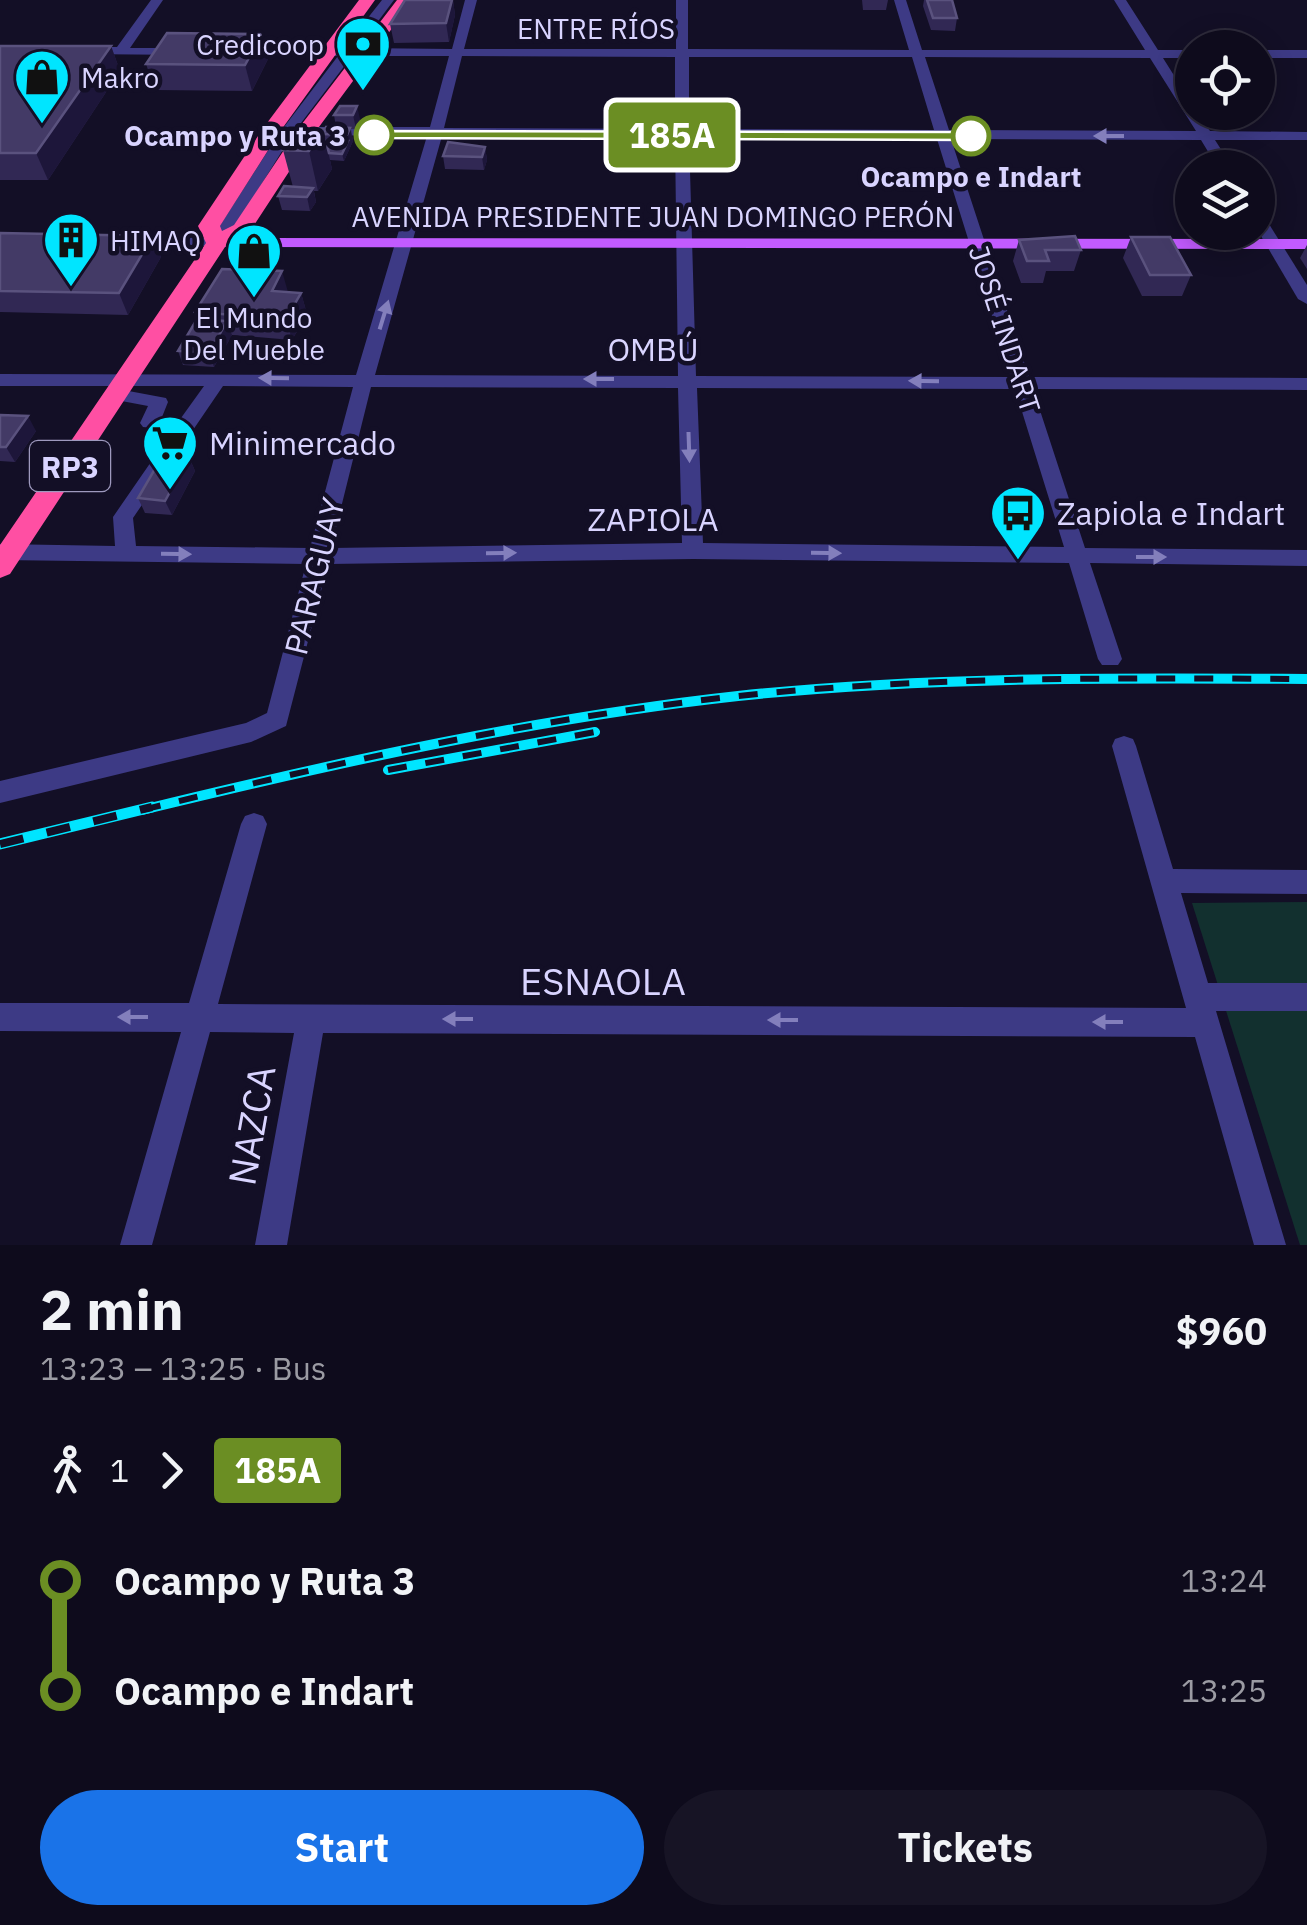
<!DOCTYPE html>
<meta charset="utf-8">
<style>
:root{--surface:#0e0b1c;--page:#171425;--text:#f1f3f6;--muted:#9b9ba3;--line:#2e2b3b;--accent:#1a73e8}
body{margin:0;font-family:"IBM Plex Sans",sans-serif;background:var(--page);color:var(--text);height:100vh;display:flex;flex-direction:column;font-size:38px;white-space:nowrap}
*{box-sizing:border-box;margin:0}
p{font-size:32px;color:var(--muted)}
.icon{flex:none;width:55px;height:55px;fill:none;stroke:currentColor;stroke-width:2;stroke-linecap:round;stroke-linejoin:round}
.map{position:relative;height:1245px;overflow:hidden}
.drawer{display:flex;flex-direction:column;background:var(--surface);flex:1}
.drawer>*{flex:none}
.badge{padding:0 20px;border-radius:8px;font-size:35px;line-height:65px}
.controls{position:absolute;left:1175px;top:30px;display:grid;gap:20px}
.controls a{display:grid;place-items:center;width:100px;height:100px;border-radius:50%;background:var(--surface);box-shadow:0 5px 25px #0003,0 0 0 2px var(--line);font-size:50px}
.map>.badge{position:absolute;translate:-50% -50%;box-shadow:0 0 0 5px #fff}
.legs{display:flex;align-items:center;gap:15px;height:110px;padding:0 40px;font-size:32px}
.legs p{margin-inline-start:auto}
.head{display:flex;align-items:center;justify-content:space-between;height:170px;padding:0 40px}
h1{font-size:55px;font-weight:800;line-height:75px}
.button{display:flex;gap:20px;margin-top:auto;padding:20px 40px}
.button a{flex:1;height:115px;border-radius:60px;background:var(--accent);color:#fff;font-size:40px;font-weight:800;line-height:115px;text-align:center}
.button a+a{background:var(--page);color:var(--text)}
ul{padding:0 40px;list-style:none}
li{display:flex;align-items:center;gap:35px;height:110px;font-size:38px}
li i{display:grid;place-items:center;width:15px;height:100%;margin:0 12px;background:currentColor}
li i::after{content:'';width:25px;height:25px;margin:-12px;border:8px solid;border-radius:50%;background:var(--surface)}
li p{margin-inline-start:auto}
li:first-child i{background:linear-gradient(#0000 50%,currentColor 0)}
li:last-child i{background:linear-gradient(currentColor 50%,#0000 0)}
.map>svg:first-child{display:block}
</style>
<div class="map">
<svg width="1307" height="1245" viewBox="0 0 1307 1245">
<rect width="100%" height="100%" fill="#130f26"/>
<polygon fill="#12302f" points="1307,902 1307,1245 1300,1245 1192,903"/>
<g fill="none" stroke-linecap="round" stroke-linejoin="round">
<g fill="#3d3a85" fill-rule="evenodd">
<polygon points="151,0 163,0 130,48 186,48 191,49 191,55 78,54 77,51 83,47 117,47"/>
<path d="M 382,0 L 394,0 L 358,48 L 452,49 L 465,0 L 477,0 L 464,49 L 676,49 L 676,0 L 688,0 L 688,49 L 909,50 L 894,0 L 906,0 L 922,50 L 1145,50 L 1114,0 L 1126,0 L 1158,50 L 1192,50 L 1192,58 L 1163,58 L 1192,104 L 1192,112 L 1198,112 L 1210,131 L 1307,132 L 1307,140 L 1215,140 L 1233,168 L 1218,168 L 1201,140 L 951,139 L 1029,377 L 1307,378 L 1307,390 L 1033,389 L 1085,548 L 1307,550 L 1307,566 L 1090,563 L 1122,659 L 1118,665 L 1102,665 L 1098,659 L 1069,563 L 693,559 L 328,564 L 286,726 L 251,742 L 0,803 L 0,781 L 246,723 L 267,713 L 306,564 L 0,560 L 0,544 L 115,546 L 113,517 L 173,430 L 143,427 L 140,423 L 148,406 L 111,399 L 109,395 L 118,389 L 166,398 L 168,402 L 162,417 L 181,418 L 204,386 L 0,386 L 0,374 L 356,375 L 427,136 L 292,135 L 223,246 L 123,246 L 115,241 L 123,236 L 212,238 L 278,135 L 266,134 L 266,128 L 284,127 L 338,56 L 238,56 L 233,55 L 233,49 L 344,48 ZM 352,56 L 449,56 L 430,127 L 298,127 ZM 462,56 L 675,57 L 675,129 L 444,128 ZM 689,57 L 912,57 L 934,130 L 689,129 ZM 925,57 L 1150,58 L 1196,131 L 949,130 ZM 442,136 L 675,137 L 678,376 L 375,375 ZM 689,137 L 937,139 L 1011,377 L 696,376 ZM 223,386 L 353,387 L 310,548 L 136,546 L 133,518 ZM 371,387 L 678,388 L 682,543 L 331,548 ZM 697,388 L 1015,389 L 1064,547 L 703,543 Z"/>
<rect x="1258" y="50" width="49" height="8"/>
<polygon points="1258,214 1264,216 1307,285 1307,304 1298,299 1258,231"/>
<polygon points="1124,736 1133,739 1136,746 1173,869 1307,870 1307,894 1181,893 1208,983 1307,983 1307,1011 1216,1011 1286,1245 1254,1245 1195,1037 323,1033 287,1245 255,1245 294,1033 210,1032 152,1245 120,1245 181,1032 0,1031 0,1003 189,1003 241,824 245,816 254,813 263,816 267,824 218,1004 1186,1008 1112,746 1115,739"/>
</g>
<polygon fill="#c25bff" fill-rule="evenodd" points="217,238 1307,239 1307,249 211,247 211,239"/>
<polygon fill="#ff4fa3" fill-rule="evenodd" points="359,0 375,0 279,133 220,226 222,231 234,225 298,129 397,0 413,0 313,135 249,233 225,247 10,574 0,578 0,545 206,243 198,226 264,127"/>
<g stroke="#00e5ff" stroke-width="10">
<g id="rail-far1">
<polyline points="388,770 595,732"/>
<path d="M 142,810 C 339,762 537,718 738,696 C 927,676 1118,678 1307,679"/>
</g>
</g>
<g stroke="#00e5ff" stroke-width="11">
<polyline id="rail" points="0,844 152,807"/>
</g>
<use href="#rail-far1" stroke="#130f26" stroke-width="6" stroke-dasharray="19" stroke-linecap="butt"/>
<use href="#rail" stroke="#130f26" stroke-width="8" stroke-dasharray="24" stroke-linecap="butt"/>
</g>
<g fill="#312854">
<polygon points="452,0 453,0 455,15 449,42 394,43 390,24"/>
<polygon points="862,0 888,0 886,10 863,10"/>
<polygon points="924,0 952,0 957,18 955,31 931,30 923,6"/>
<polygon points="0,46 111,46 120,71 48,180 0,180"/>
<polygon points="268,59 252,91 155,90 146,64"/>
<polygon points="340,106 360,119 356,129 351,129 353,141 344,161 330,160 332,169 318,191 314,191 316,202 310,211 282,210 278,196 293,187 283,150 336,127 334,115"/>
<polygon points="485,147 487,160 484,170 445,169 443,156"/>
<polygon points="0,233 153,236 161,257 128,315 0,312"/>
<polygon points="1131,237 1191,275 1182,296 1142,296 1123,258"/>
<polygon points="1019,240 1081,250 1074,271 1046,271 1043,283 1021,283 1013,261"/>
<polygon points="1307,245 1307,269 1300,258"/>
<polygon points="288,292 301,293 307,314 292,340 232,335 214,367 183,365 178,351 197,319 195,312"/>
<polygon points="0,415 36,431 15,462 0,461"/>
<polygon points="189,457 195,471 172,515 145,513 138,498"/>
</g>
<g fill="#1d163a">
<polygon points="452,0 453,0 455,15 449,42 446,23"/>
<polygon points="262,34 268,59 252,91 245,65"/>
<polygon points="111,46 120,71 48,180 36,153"/>
<polygon points="357,106 360,119 356,129 353,115"/>
<polygon points="350,128 353,141 344,161 342,154 348,141 347,135"/>
<polygon points="323,129 332,169 318,191 309,151"/>
<polygon points="485,147 487,160 484,170 482,157"/>
<polygon points="313,188 316,202 310,211 307,197"/>
<polygon points="153,236 161,257 128,315 119,293"/>
<polygon points="282,271 288,292 272,291"/>
<polygon points="301,293 307,314 292,340 286,319"/>
<polygon points="227,321 232,335 214,367 209,353"/>
<polygon points="28,416 36,431 15,462 6,447"/>
<polygon points="189,457 195,471 172,515 165,501"/>
</g>
<g fill="#433a66" stroke="#5a527e" stroke-width="2.5">
<polygon points="405,0 452,0 446,23 390,24"/>
<polygon points="927,0 952,0 957,18 933,18"/>
<polygon points="167,33 262,34 245,65 146,64"/>
<polygon points="0,46 111,46 36,153 0,153"/>
<polygon points="340,106 357,106 353,115 334,115"/>
<polygon points="326,127 350,128 347,135 324,134"/>
<polygon points="298,128 323,129 309,151 283,150"/>
<polygon points="326,141 348,141 342,154 329,153"/>
<polygon points="448,142 485,147 482,157 443,156"/>
<polygon points="284,186 313,188 307,197 278,196"/>
<polygon points="0,233 153,236 119,293 0,291"/>
<polygon points="1075,236 1081,250 1045,250 1049,261 1027,261 1019,240"/>
<polygon points="1131,237 1170,237 1191,275 1150,275"/>
<polygon points="222,269 282,271 272,291 301,293 286,319 195,312"/>
<polygon points="197,319 227,321 209,353 178,351"/>
<polygon points="0,415 28,416 6,447 0,447"/>
<polygon points="163,455 189,457 165,501 138,498"/>
</g>
<defs><path id="oneway-solid" d="M-6-.8H1V-3.2L6.5 0L1 3.2V.8H-6Z" transform="scale(2.5)"/></defs>
<g fill="#837fbc">
<use href="#oneway-solid" transform="translate(1109 136) rotate(180)"/>
<use href="#oneway-solid" transform="translate(384 315) rotate(-73)"/>
<use href="#oneway-solid" transform="translate(274 378) rotate(-179)"/>
<use href="#oneway-solid" transform="translate(599 379) rotate(180)"/>
<use href="#oneway-solid" transform="translate(924 381) rotate(-179)"/>
<use href="#oneway-solid" transform="translate(689 447) rotate(88)"/>
<use href="#oneway-solid" transform="translate(501 553) rotate(-1)"/>
<use href="#oneway-solid" transform="translate(826 553) rotate(1)"/>
<use href="#oneway-solid" transform="translate(176 554) rotate(1)"/>
<use href="#oneway-solid" transform="translate(1151 557)"/>
<use href="#oneway-solid" transform="translate(133 1017) rotate(-180)"/>
<use href="#oneway-solid" transform="translate(458 1019) rotate(-180)"/>
<use href="#oneway-solid" transform="translate(783 1020) rotate(-180)"/>
<use href="#oneway-solid" transform="translate(1108 1022) rotate(-180)"/>
</g>
<polygon fill="#6b8e23" stroke="#fff" stroke-width="2.5" points="374,131 971,132 977,136 971,140 370,138"/>
<defs>
<g id="bank-pin" transform="scale(2.875)"><path d="M0 17L-7.5 6A9.5 9.5 0 1 1 7.5 6Z" fill="#00e5ff" stroke="#130f26"/><path d="M-6-4H6V4H-6ZM0-2.3a2.3 2.3 0 1 0 0 4.6a2.3 2.3 0 1 0 0-4.6Z" fill="#111"/></g>
<g id="shop-pin" transform="scale(2.875)"><path d="M0 17L-7.5 6A9.5 9.5 0 1 1 7.5 6Z" fill="#00e5ff" stroke="#130f26"/><path d="M-5-2.5h2.3a2.7 3.5 0 0 1 5.4 0H5L5.5 6h-11ZM-1.5-2.5h3a1.5 2.3 0 0 0-3 0Z" fill="#111"/></g>
<g id="building-pin" transform="scale(2.875)"><path d="M0 17L-7.5 6A9.5 9.5 0 1 1 7.5 6Z" fill="#00e5ff" stroke="#130f26"/><path d="M-4-6H4V6H1V3H-1V6H-4ZM-2.5-4.3h1.7v1.8h-1.7ZM.8-4.3h1.7v1.8H.8ZM-2.5-1h1.7V.8h-1.7ZM.8-1h1.7V.8H.8Z" fill="#111"/></g>
<g id="supermarket-pin" transform="scale(2.875)"><path d="M0 17L-7.5 6A9.5 9.5 0 1 1 7.5 6Z" fill="#00e5ff" stroke="#130f26"/><path d="M-6-5.5h2.5l.6 2H6L4.5 2H-2.5L-4.4-4H-6ZM-1.5 3.2a1.3 1.3 0 1 0 .1 0ZM3 3.2a1.3 1.3 0 1 0 .1 0Z" fill="#111"/></g>
<g id="bus-pin" transform="scale(2.875)"><path d="M0 17L-7.5 6A9.5 9.5 0 1 1 7.5 6Z" fill="#00e5ff" stroke="#130f26"/><path d="M-5-6H5V4H4V6H2V4H-2V6H-4V4H-5ZM-3.5-4V0h7V-4ZM-3.5 1.2v1.5H-2V1.2ZM2 1.2v1.5H3.5V1.2Z" fill="#111"/></g>
</defs>
<g fill-rule="evenodd">
<use href="#bank-pin" x="363" y="44"/>
<use href="#shop-pin" x="42" y="77"/>
<use href="#building-pin" x="71" y="240"/>
<use href="#shop-pin" x="254" y="251"/>
<use href="#supermarket-pin" x="170" y="443"/>
<use href="#bus-pin" x="1018" y="513"/>
</g>
<g fill="#fff" stroke="#6b8e23" stroke-width="5">
<circle cx="374" cy="135" r="18"/>
<circle cx="971" cy="136" r="18"/>
</g>
<g text-anchor="middle" dominant-baseline="central" stroke-width="9" stroke-linejoin="round" paint-order="stroke">
<g font-size="28" fill="#d9d4ff" stroke="#130f26">
<text x="596" y="28">ENTRE RÍOS</text>
<text x="653" y="216">AVENIDA PRESIDENTE JUAN DOMINGO PERÓN</text>
<text transform="translate(1005 329) rotate(72)">JOSÉ INDART</text>
</g>
<g font-size="28" fill="#d9d4ff" stroke="#130f26" text-anchor="start">
<text x="324" y="44" text-anchor="end">Credicoop</text>
<text x="81" y="77">Makro</text>
<text x="110" y="240">HIMAQ</text>
<text x="254" y="317" text-anchor="middle">El Mundo<tspan x="254" dy="32">Del Mueble</tspan></text>
</g>
<g font-size="28" font-weight="bold" fill="#d9d4ff" stroke="#130f26" text-anchor="end">
<text x="346" y="135">Ocampo y Ruta 3</text>
<text x="971" y="176" text-anchor="middle">Ocampo e Indart</text>
</g>
<rect fill="#130f26" stroke="#9e99be" stroke-width="2.5" x="30" y="441" width="80" height="50" rx="8"/>
<g font-size="30" font-weight="bold" fill="#d9d4ff">
<text x="70" y="466">RP3</text>
</g>
<g font-size="32" fill="#d9d4ff" stroke="#130f26">
<text x="653" y="349">OMBÚ</text>
<text x="653" y="519">ZAPIOLA</text>
<text transform="translate(314 576) rotate(-76)">PARAGUAY</text>
</g>
<g font-size="32" fill="#d9d4ff" stroke="#130f26" text-anchor="start">
<text x="209" y="443">Minimercado</text>
<text x="1057" y="513">Zapiola e Indart</text>
</g>
<g font-size="38" fill="#d9d4ff" stroke="#130f26">
<text x="603" y="980">ESNAOLA</text>
<text transform="translate(251 1125) rotate(-80)">NAZCA</text>
</g>
</g>
</svg>
<div class="controls">
<a><svg class="icon" aria-label="locate" viewBox="0 0 24 24"><circle cx="12" cy="12" r="6"/><path d="M12 2v4M12 18v4M2 12h4M18 12h4"/></svg></a>
<a><svg class="icon" aria-label="layers" viewBox="0 0 24 24"><path d="M12 4l9 5-9 5-9-5zM3 14l9 5 9-5"/></svg></a>
</div>
<b class="badge" style="left:672px;top:135px;background:#6b8e23;color:#fff">185A</b>
</div>
<section class="drawer">
<div class="head"><div><h1>2 min</h1><p>13:23 – 13:25 · Bus</p></div><b>$960</b></div>
<div class="legs"><svg class="icon" aria-label="walk" viewBox="0 0 24 24"><circle cx="13" cy="4" r="2"/><path d="M13 8l-2 6 4 7M11 14l-3 7M7 12l3-4h3l4 4"/></svg>1<svg class="icon" aria-label="forward" viewBox="0 0 24 24"><path d="M9 5l7 7-7 7"/></svg><b class="badge" style="background:#6b8e23;color:#fff">185A</b></div>
<ul>
<li><i style="color:#6b8e23"></i><b>Ocampo y Ruta 3</b><p>13:24</p></li>
<li><i style="color:#6b8e23"></i><b>Ocampo e Indart</b><p>13:25</p></li>
</ul>
<div class="button"><a>Start</a><a>Tickets</a></div>
</section>
